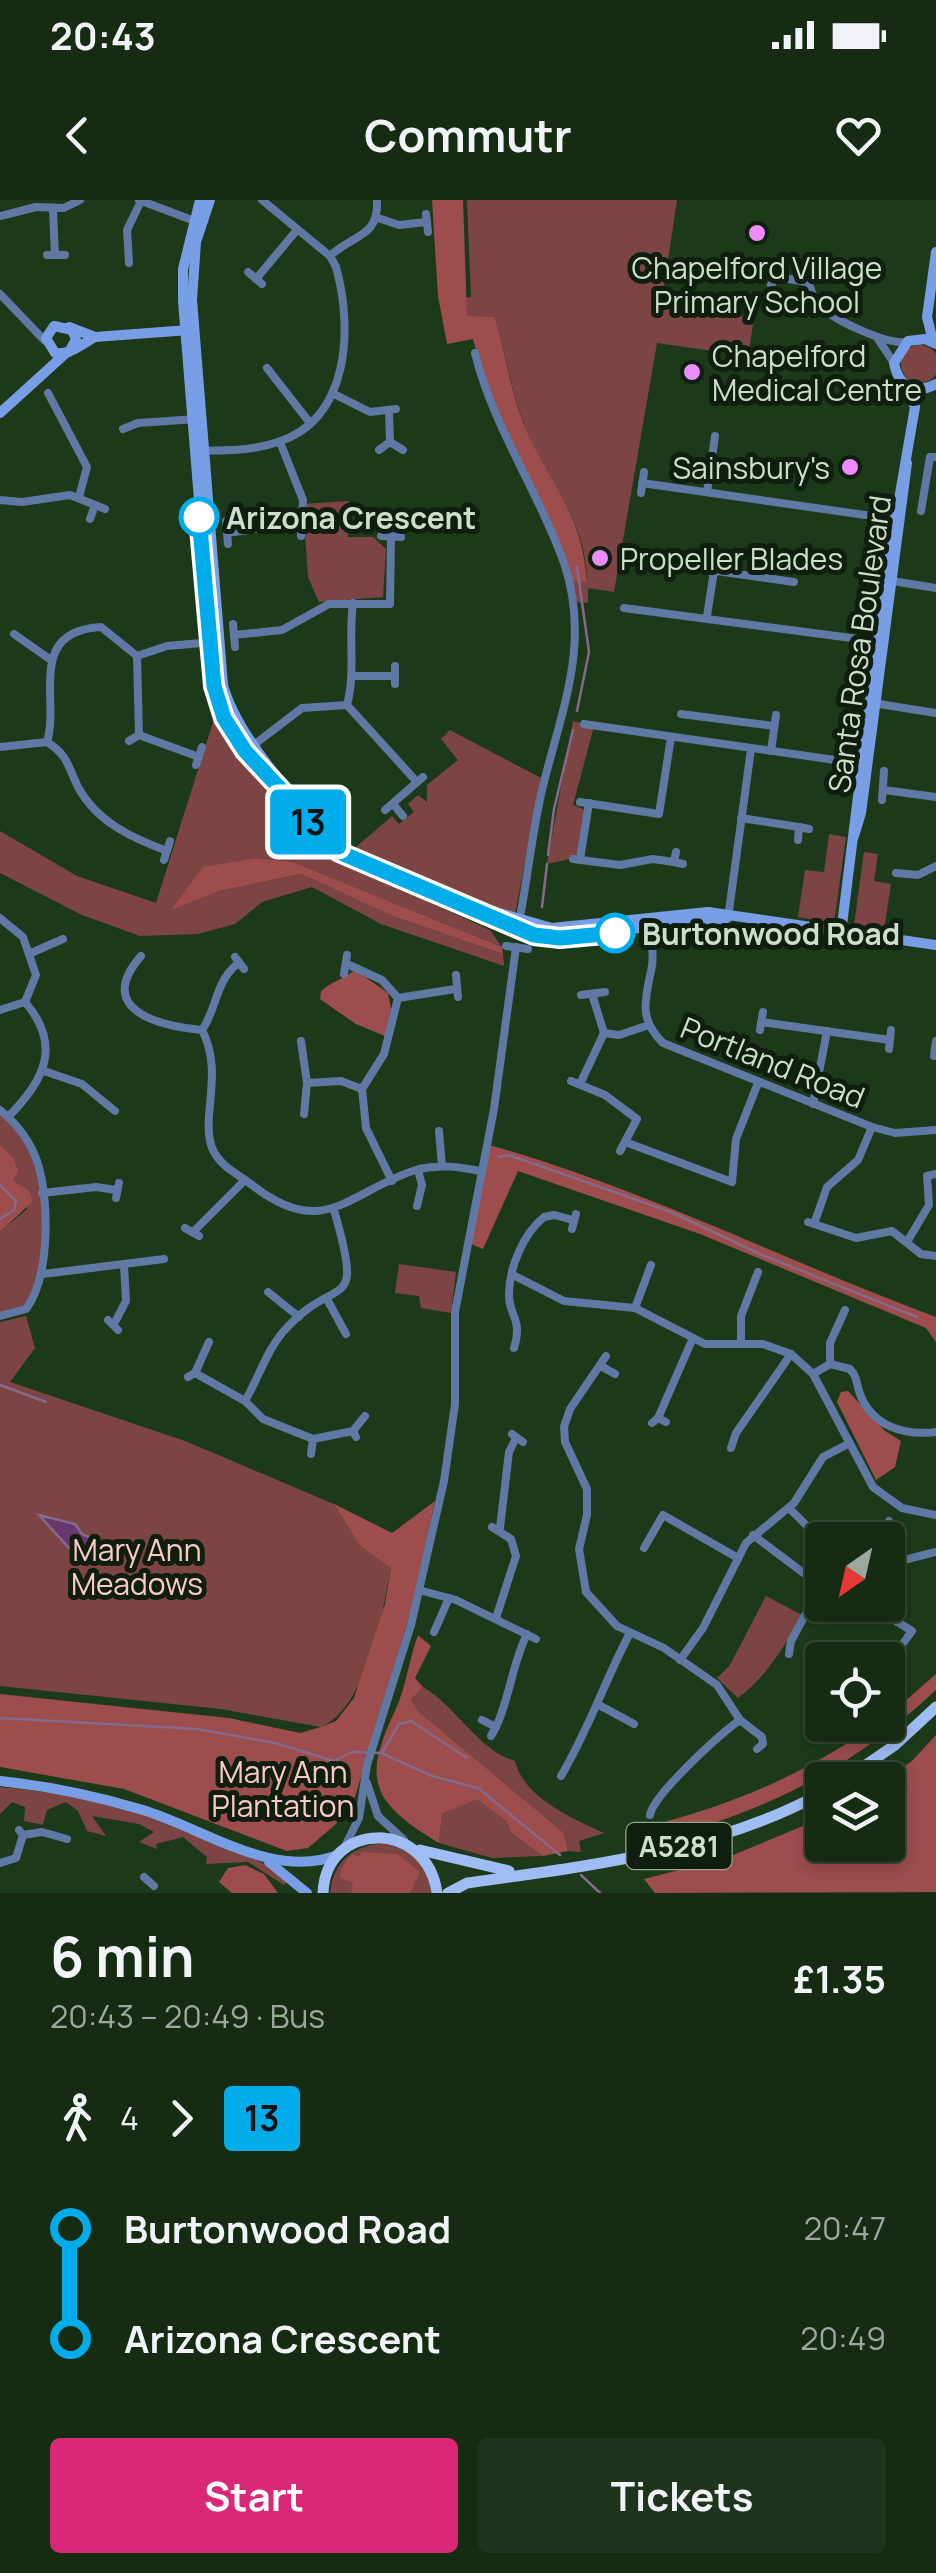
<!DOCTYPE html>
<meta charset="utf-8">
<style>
:root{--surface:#152c13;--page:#1e341c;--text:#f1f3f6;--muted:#9da7a0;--line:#344833;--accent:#db2777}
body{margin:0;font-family:Manrope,sans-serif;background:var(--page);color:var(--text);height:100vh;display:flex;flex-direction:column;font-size:38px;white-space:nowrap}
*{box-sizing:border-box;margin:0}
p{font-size:32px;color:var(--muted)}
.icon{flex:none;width:55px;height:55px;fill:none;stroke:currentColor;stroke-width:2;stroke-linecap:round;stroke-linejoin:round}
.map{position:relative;height:1693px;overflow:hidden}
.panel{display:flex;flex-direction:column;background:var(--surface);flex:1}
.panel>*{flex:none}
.badge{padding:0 20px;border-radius:8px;font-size:35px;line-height:65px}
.needle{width:65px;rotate:214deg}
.fabs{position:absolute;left:805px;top:1322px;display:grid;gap:20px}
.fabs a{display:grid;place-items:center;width:100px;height:100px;border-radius:10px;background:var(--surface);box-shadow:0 5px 15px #0003,0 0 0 2px var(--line);font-size:50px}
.map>.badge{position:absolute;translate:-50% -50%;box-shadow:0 0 0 5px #fff}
.legs{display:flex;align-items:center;gap:15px;height:110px;padding:0 50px;font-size:32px}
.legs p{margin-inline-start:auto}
.headline{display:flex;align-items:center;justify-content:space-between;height:170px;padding:0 50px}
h1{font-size:55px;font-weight:700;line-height:75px}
.button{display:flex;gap:20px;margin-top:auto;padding:20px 50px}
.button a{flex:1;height:115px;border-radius:10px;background:var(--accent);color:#fff;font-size:40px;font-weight:700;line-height:115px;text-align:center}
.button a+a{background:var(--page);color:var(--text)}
ul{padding:0 50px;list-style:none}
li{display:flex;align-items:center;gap:35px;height:110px;font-size:38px}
li i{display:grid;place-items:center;width:15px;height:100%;margin:0 12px;background:currentColor}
li i::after{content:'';width:25px;height:25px;margin:-12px;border:8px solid;border-radius:50%;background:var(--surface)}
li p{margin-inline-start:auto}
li:first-child i{background:linear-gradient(#0000 50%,currentColor 0)}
li:last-child i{background:linear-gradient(currentColor 50%,#0000 0)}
.status{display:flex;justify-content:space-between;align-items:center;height:70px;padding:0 50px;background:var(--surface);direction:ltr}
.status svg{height:28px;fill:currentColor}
header{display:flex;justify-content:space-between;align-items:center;height:130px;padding:0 50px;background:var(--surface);font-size:45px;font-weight:700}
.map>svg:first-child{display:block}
</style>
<div class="status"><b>20:43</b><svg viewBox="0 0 49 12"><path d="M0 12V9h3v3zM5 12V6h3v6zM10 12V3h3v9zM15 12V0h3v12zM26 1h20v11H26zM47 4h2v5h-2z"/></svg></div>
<header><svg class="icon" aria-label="back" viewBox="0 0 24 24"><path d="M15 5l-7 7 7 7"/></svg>Commutr<svg class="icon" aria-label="heart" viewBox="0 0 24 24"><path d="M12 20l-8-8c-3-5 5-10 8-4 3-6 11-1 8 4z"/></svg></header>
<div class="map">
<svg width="936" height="1693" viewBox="0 0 936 1693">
<rect width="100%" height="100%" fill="#1c3a19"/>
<g fill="#7c4543">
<path d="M 467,0 L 677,0 L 661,107 L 754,118 L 748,156 L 657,143 L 614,392 L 588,388 L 588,403 L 574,402 L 569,381 L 587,381 C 586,324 554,287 530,238 C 513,202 506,156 495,117 L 466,117 L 465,98 L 471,97 Z"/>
<circle cx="920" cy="164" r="19"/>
<polygon points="349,301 348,337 373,337 386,349 383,397 319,402 308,377 303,304"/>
<polygon points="214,519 334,654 360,671 490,730 502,747 293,662 257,658 173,709 220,691 301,674 392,716 503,754 504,766 381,724 312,687 262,702 235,724 198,734 140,736 82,715 0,673 0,631 77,676 156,703"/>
<polygon points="573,521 594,526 573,605 588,611 579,657 547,664"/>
<polygon points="450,530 541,578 515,714 408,675 355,648 392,616 399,624 414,612 408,604 418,595 427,602 427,585 458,560 441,539"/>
<polygon points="829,634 846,637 834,723 798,717 805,670 824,672"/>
<polygon points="864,652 878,654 874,681 891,684 884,730 854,725"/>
<path d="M 0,910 C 9,921 24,933 30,946 C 44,978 53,1069 33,1099 C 26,1111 13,1114 0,1116 L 0,1032 L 27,1009 L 24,988 L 13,980 L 13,957 L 0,944 Z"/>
<polygon points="399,1064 456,1072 451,1113 421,1108 419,1096 395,1093"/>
<path d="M 26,1116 L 35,1148 L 10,1182 L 185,1241 L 334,1304 L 359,1345 L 391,1367 C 383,1413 366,1508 321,1527 L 221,1509 L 0,1486 L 0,1122 Z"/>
<path d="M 766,1396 L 802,1415 C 784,1447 767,1476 738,1498 L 717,1478 L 730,1465 Z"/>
<path d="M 423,1487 C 457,1507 479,1551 515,1561 C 523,1597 573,1619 604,1633 L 579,1641 L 581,1652 L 568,1651 L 564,1633 L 418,1511 L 411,1500 Z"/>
<path d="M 0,1587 C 97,1595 207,1625 289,1679 L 284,1685 L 248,1662 L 206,1664 L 207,1657 L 183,1637 L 156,1644 L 157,1649 L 139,1642 L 154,1632 L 139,1624 L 92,1616 L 106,1636 L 87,1631 L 78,1611 L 66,1602 L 47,1610 L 43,1625 L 24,1621 L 25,1607 L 12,1602 L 0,1614 Z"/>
<polygon points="477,1598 506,1621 511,1633 543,1656 492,1658 439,1643 442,1614"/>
<path d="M 385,1643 C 411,1650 429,1665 431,1693 L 330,1693 C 333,1661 354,1645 385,1643 Z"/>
</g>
<g fill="#9c4d4c">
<path d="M 432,0 L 463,0 L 467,116 L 495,117 C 506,156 512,202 530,238 C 557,292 582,317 587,382 L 569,381 L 489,195 L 473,139 L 447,144 L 438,96 Z"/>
<polygon points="257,658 293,662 502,747 503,754 392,716 301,674 220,691 171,710 203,667"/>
<path d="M 355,770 L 388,793 L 391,809 L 385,836 L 356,824 L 320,799 L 321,791 C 333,781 343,779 355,770 Z"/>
<polygon points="0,944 13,957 18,971 13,980 29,991 33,1001 0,1032"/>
<path d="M 486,944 C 641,987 785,1061 936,1117 L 936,1142 L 926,1128 L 700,1034 L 518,971 L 483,1049 L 466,1042 Z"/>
<polygon points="848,1191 885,1231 901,1241 895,1267 876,1280 837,1202 841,1192"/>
<polygon points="435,1301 412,1407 355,1597 336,1624 308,1648 287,1651 124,1589 0,1567 0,1494 229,1518 300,1533 321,1527 336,1521 354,1498 385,1404 391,1368 359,1345 334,1304 392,1333"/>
<path d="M 418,1435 L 431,1446 L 415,1478 L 423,1487 L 411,1500 L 418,1511 L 564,1633 L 568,1651 L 543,1656 L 511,1633 L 506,1621 L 477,1599 L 442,1614 L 439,1643 C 373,1603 361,1581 395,1511 C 406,1488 409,1459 418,1435 Z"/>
<path d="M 936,1474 L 936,1490 C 851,1569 769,1610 657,1640 L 657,1624 C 738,1603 805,1573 875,1525 L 888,1525 L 888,1516 Z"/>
<polygon points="936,1535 936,1692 655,1693 644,1679 726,1658 822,1618 822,1645 888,1645 885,1580 912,1561"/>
<path d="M 361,1652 L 397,1654 L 420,1672 L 410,1693 L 351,1693 L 353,1683 L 340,1678 C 341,1668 345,1660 353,1654 L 360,1657 Z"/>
<polygon points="245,1665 264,1674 278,1693 232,1693 219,1682 228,1668"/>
</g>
<polygon fill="#683770" stroke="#86698b" stroke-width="2.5" points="39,1315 75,1324 82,1334 106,1344 115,1360 110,1364 69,1348"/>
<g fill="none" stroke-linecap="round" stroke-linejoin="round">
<g stroke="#86698b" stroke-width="2.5">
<polyline points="577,511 589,452 577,367"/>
<polyline points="548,655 554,609 573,530"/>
<polyline points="542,707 547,664"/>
<polyline points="499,957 509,955 671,1012 762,1055 917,1117"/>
<polyline points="0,985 16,1001 14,1010 0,1019"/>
<polyline points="0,1185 46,1202"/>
<polyline points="0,1518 197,1529 275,1543 334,1561 352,1552 381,1553 432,1576 478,1588 560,1655"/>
<polyline points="382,1553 399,1524 411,1521 467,1558"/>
<polyline points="581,1675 600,1693"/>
</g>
<g stroke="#5f78a4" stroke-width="8">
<polyline points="139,0 200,23"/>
<polyline points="53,10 55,55"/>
<polyline points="426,14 428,32"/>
<polyline points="0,16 36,7 64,8 80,0"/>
<polyline points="378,18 399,25 427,22"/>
<polyline points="47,55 65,55"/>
<path d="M 330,56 C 353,34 379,38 377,0"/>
<polyline points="129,63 127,30 141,1"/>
<polyline points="248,72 262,84"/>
<polyline points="256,79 296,31"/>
<path d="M 771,85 L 777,77 L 807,82 C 813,89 811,97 817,103 C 832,120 885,144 906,142"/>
<polyline points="0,94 45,141"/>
<polyline points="878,139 894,163"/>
<path d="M 475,153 C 493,227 539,292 564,363 C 591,443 562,509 543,586 C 532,631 528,677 519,722"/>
<polyline points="267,168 310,223"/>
<polyline points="48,193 87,267 79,297"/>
<polyline points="332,193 370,212 396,209"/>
<polyline points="389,211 390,242"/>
<polyline points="123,229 138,223 197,219"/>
<polyline points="280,242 303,300 301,336"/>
<polyline points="379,250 390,242 403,250"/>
<path d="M 200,251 C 226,250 253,251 278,242 C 350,219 353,128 336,67 L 330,56 L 262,0"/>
<polyline points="642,283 900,320"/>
<polyline points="707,292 715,236"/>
<polyline points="641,293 644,272"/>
<polyline points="0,300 22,302 70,295 105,309"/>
<polyline points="921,311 930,257 936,257"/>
<polyline points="90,319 95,305"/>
<polyline points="226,321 228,344"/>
<polyline points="227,333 270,327 302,328"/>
<polyline points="381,336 401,337"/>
<polyline points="702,369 794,382"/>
<polyline points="886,380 936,388"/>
<polyline points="624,408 882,442"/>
<polyline points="707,416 714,371"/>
<polyline points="233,424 235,447"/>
<polyline points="14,434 51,460"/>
<polyline points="234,435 282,430 329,404 390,404 391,336"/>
<path d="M 137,456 L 101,427 C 26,431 60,500 47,542 C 68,555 68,567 78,587 C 97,622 132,638 167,651"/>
<polyline points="354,476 395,476"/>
<polyline points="395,484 395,466"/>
<polyline points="873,503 936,513"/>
<path d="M 347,505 C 356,471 348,438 353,403"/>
<polyline points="681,514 774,526"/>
<polyline points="584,524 863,564"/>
<polyline points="139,535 137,456 167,446 214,442"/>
<polyline points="129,541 139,535 199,557"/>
<polyline points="0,547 47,542"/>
<polyline points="251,547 302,508 347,505 417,582"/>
<polyline points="771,551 776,515"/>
<polyline points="196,565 202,547"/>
<polyline points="884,590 936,597"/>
<polyline points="882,600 884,571"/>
<polyline points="580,602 659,614 671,537"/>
<polyline points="393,604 403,616"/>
<polyline points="385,610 423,577"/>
<polyline points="741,618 799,627"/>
<polyline points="798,640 799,627 809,629"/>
<polyline points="676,652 674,662 683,664"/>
<polyline points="573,659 620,665 653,659 674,662"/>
<polyline points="580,659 589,603"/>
<polyline points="164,660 170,641"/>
<polyline points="896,673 918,675 936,666"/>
<polyline points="0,718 23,737 36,775 25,802 0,810"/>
<polyline points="728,718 751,549"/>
<path d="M 650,725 C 651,738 654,753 652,766 C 646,797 637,818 663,843 L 872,927 L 895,933 L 936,930"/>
<polyline points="506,746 528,749"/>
<polyline points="31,753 63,739"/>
<path d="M 141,756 C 94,810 159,826 202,830 C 217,809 215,783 236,765"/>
<polyline points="235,757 244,769"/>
<polyline points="347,764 382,780 398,798 455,789"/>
<polyline points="344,774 347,755"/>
<polyline points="456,775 458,797"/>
<polyline points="592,794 604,833"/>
<polyline points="581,795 605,792"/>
<polyline points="761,822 890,840"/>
<path d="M 202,830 C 225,874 199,919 213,950 C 221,967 238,974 252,985 C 326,1043 350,989 419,969 C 440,964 460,967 480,971"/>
<polyline points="760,830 763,812"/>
<polyline points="301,841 307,883 304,914"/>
<polyline points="889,849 891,830"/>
<polyline points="934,856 936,841"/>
<polyline points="44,871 82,884 115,911"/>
<polyline points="571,881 605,895 637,919 620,951"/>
<polyline points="307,883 341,881 362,889"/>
<polyline points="580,884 604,833 619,835 649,825"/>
<polyline points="813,904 827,831"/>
<path d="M 0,910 C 16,923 30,941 37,961 C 50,999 50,1078 26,1109 L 0,1116"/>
<path d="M 8,917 C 45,880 62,845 25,802"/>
<polyline points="439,931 442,966"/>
<polyline points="628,943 732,982 736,939 758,883"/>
<polyline points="392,981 366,928 362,889 384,854 398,798"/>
<polyline points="42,993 96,987 116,990"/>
<polyline points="116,998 119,983"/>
<polyline points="417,1006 422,985 418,970"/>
<polyline points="808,1022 856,1038 892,1031 921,1054 936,1056"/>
<polyline points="814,1024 827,987 858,960 872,927"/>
<polyline points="185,1028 199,1036"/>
<polyline points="572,1029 576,1014"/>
<polyline points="194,1031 245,980"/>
<polyline points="907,1042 929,1005 927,976 936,974"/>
<polyline points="43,1074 164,1059"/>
<polyline points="513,1075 564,1101 635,1108 705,1144 763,1144 791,1154 813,1174 873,1287 902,1308 936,1315"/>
<polyline points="268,1092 299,1117"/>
<polyline points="328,1101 346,1134"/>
<polyline points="635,1108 651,1065"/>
<polyline points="108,1120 118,1130"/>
<polyline points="115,1122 126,1101 124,1066"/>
<polyline points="741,1144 741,1116 758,1072"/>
<path d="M 514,1148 C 523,1118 509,1117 509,1095 C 509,1068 523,1034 544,1017 L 554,1015 L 573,1020"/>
<polyline points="606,1156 570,1209 564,1227 565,1242 587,1289 587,1315 579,1349 586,1392 617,1426 664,1448 717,1485 740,1520 762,1537 763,1544 757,1549"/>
<polyline points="830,1164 830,1143 845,1110"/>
<polyline points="601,1166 615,1174"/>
<polyline points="195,1173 245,1201 263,1219 313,1239"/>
<path d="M 813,1174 L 830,1164 L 850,1169 C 857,1177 856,1181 859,1191 C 870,1226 904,1236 936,1232"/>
<polyline points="188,1177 195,1173 209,1142"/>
<path d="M 245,1201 C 258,1179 266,1152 283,1132 C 336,1070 366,1120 334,1010"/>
<polyline points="658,1218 693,1138"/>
<polyline points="652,1223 658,1218 666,1222"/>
<polyline points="512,1234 523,1242"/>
<polyline points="356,1237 353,1231 365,1216"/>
<polyline points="731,1248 736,1233 791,1154"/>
<polyline points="311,1254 313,1239 353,1231"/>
<polyline points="789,1308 809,1328 833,1340"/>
<polyline points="492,1327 511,1339 516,1356 496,1418"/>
<polyline points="500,1328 509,1252 515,1240"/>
<polyline points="753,1335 822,1387"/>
<polyline points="879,1340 889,1321"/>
<polyline points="644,1348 663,1315 738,1358"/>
<polyline points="888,1364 936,1352"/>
<polyline points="419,1390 456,1400 536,1439"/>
<polyline points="870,1405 912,1431 888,1464"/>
<polyline points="434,1432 449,1398"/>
<polyline points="789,1454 791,1441 821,1386"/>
<polyline points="680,1460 703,1428 746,1343 794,1303 823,1257 848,1244"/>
<polyline points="599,1505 634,1524"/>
<polyline points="482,1520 496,1527 491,1536"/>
<path d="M 496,1527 C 510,1497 512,1464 527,1434"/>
<path d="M 561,1576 C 589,1529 605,1480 630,1433"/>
<polyline points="367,1583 378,1616 404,1640"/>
<path d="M 650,1615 C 653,1595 720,1534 740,1520"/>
<polyline points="19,1630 23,1635 42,1632 67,1639"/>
<polyline points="344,1648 359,1618 367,1565 411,1425 444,1281 455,1204 455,1112 494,909 516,747"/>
<polyline points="0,1663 16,1658 23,1635"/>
<polyline points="144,1677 154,1686"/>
</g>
<g stroke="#789ee5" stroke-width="10">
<polyline points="200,0 183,69 183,101 214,486 224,518 245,551 339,652 457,701 552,728 708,712 936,745"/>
<path d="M 210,0 L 196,42 L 192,100 L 223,485 C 238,540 308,617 352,654"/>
<polyline points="69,127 95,137 189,130"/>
<polyline points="933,141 927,117 936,52"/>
<path d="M 936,144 L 925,139 L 908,141 L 894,163 C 898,186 916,195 936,184"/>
<path d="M 69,152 L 76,139 L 72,130 L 54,126 L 46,138 L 55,153 C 70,155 82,144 95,137"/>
<polyline points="0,213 65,154"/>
<polyline points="854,636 861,613 907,263"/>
<polyline points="472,709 551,738 727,718"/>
<polyline points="841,733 885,380 915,207 904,184"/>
<path d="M 0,1581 C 48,1586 96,1596 143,1610 C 205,1629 273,1680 338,1655"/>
<polyline points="269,1662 307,1693"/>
</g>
<g stroke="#9fbdf4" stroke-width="11">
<polyline points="844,1580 895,1545 936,1507"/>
<polyline points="420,1650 509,1671"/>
<path d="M 323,1693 C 326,1620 427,1619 437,1693"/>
<path d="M 448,1693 L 467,1683 C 587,1666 714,1652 822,1593"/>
</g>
</g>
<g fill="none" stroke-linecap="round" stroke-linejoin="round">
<g stroke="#fff" stroke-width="22">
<polyline id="line-1" points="199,317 214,486 224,518 245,551 339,652 534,735 560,738 615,733"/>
</g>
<use href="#line-1" stroke="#00ace9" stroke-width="15"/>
</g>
<g fill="#ec8cfb" stroke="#101e0f" stroke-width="4">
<circle cx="757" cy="33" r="10"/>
<circle cx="692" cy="172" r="10"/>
<circle cx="850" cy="267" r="10"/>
<circle cx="600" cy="358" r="10"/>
</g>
<g fill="#fff" stroke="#00ace9" stroke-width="5">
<circle cx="199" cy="317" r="18"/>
<circle cx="615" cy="733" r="18"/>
</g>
<g text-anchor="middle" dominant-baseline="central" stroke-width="10" stroke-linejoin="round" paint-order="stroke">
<rect fill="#101e0f" stroke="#94a593" stroke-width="2.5" x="626.5" y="1623" width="105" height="46" rx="8"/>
<g font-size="28" font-weight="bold" fill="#cddfcb">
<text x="679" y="1646">A5281</text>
</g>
<g font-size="30" fill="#cddfcb" stroke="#101e0f" text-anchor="start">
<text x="757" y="67" text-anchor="middle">Chapelford Village<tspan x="757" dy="34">Primary School</tspan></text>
<text x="712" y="155">Chapelford<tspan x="712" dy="34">Medical Centre</tspan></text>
<text x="830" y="267" text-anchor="end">Sainsbury's</text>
<text x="620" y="358">Propeller Blades</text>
</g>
<g font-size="30" font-weight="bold" fill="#cddfcb" stroke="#101e0f" text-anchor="start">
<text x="226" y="317">Arizona Crescent</text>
<text x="642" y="733">Burtonwood Road</text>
</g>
<g font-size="30" fill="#cddfcb" stroke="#101e0f">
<text transform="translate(859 444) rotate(-82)">Santa Rosa Boulevard</text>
<text transform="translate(773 862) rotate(22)">Portland Road</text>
</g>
<g font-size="30" fill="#facac7" stroke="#101e0f">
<text x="137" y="1349">Mary Ann<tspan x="137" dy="34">Meadows</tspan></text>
<text x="283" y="1571">Mary Ann<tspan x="283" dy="34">Plantation</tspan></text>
</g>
</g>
</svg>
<div class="fabs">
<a><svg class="needle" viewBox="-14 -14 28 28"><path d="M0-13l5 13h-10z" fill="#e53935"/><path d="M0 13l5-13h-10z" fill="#9da7a0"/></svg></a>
<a><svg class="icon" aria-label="locate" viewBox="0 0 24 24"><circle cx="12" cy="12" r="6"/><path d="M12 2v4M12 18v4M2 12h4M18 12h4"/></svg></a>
<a><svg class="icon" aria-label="layers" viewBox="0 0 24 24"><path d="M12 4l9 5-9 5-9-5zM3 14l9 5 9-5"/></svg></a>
</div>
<b class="badge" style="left:308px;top:622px;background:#00ace9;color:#111">13</b>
</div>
<section class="panel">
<div class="headline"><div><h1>6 min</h1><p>20:43 – 20:49 · Bus</p></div><b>£1.35</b></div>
<div class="legs"><svg class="icon" aria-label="walk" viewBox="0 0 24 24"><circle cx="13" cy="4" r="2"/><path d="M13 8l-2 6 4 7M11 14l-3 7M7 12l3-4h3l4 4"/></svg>4<svg class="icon" aria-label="forward" viewBox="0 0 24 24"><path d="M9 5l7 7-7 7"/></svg><b class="badge" style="background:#00ace9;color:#111">13</b></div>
<ul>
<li><i style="color:#00ace9"></i><b>Burtonwood Road</b><p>20:47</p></li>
<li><i style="color:#00ace9"></i><b>Arizona Crescent</b><p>20:49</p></li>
</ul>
<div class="button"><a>Start</a><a>Tickets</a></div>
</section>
